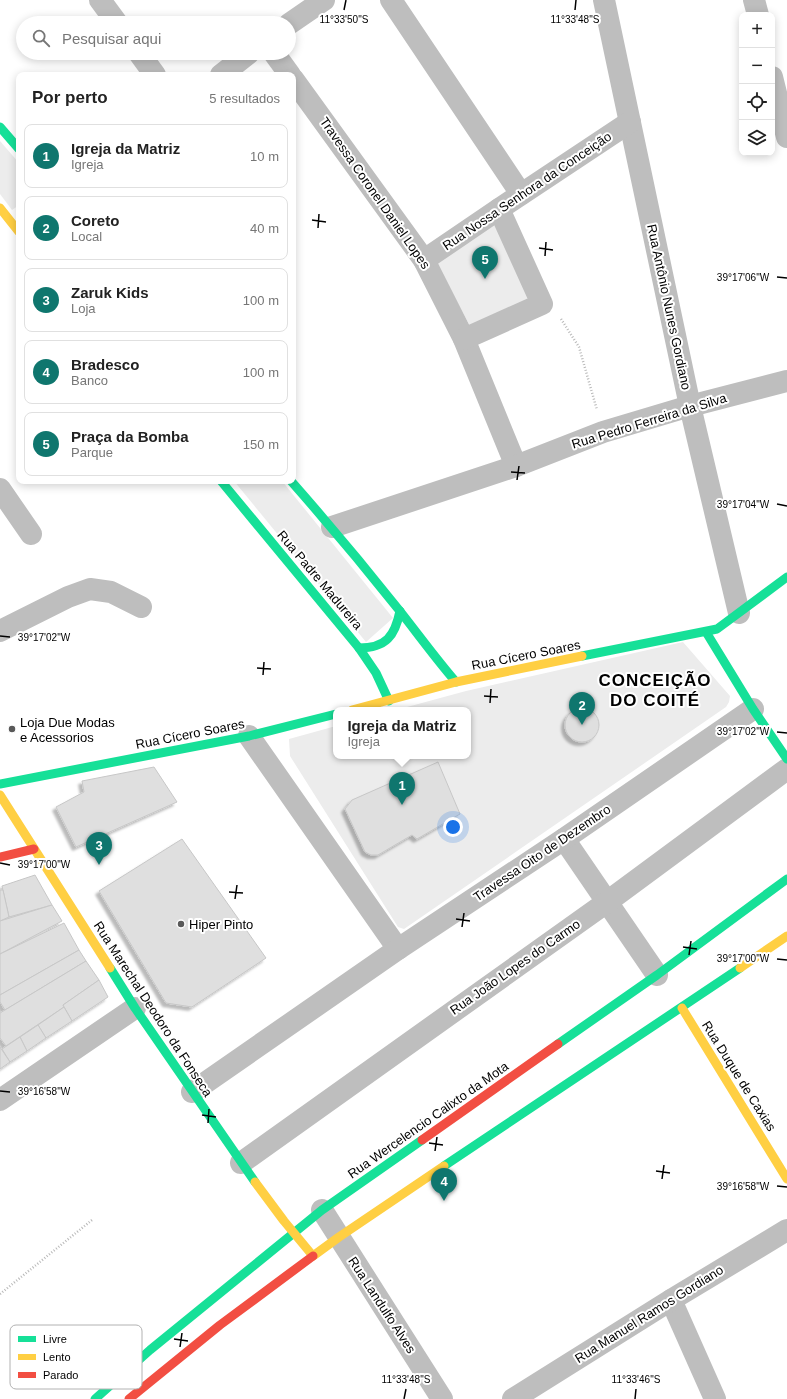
<!DOCTYPE html>
<html lang="pt">
<meta charset="utf-8">
<style>
body{margin:0;font-family:Helvetica,sans-serif;background:#f2f2f2;color:#222}
.controls{position:absolute;right:12px;top:12px;display:grid;overflow:hidden;border-radius:8px;box-shadow:0 2px 10px #0003}
.controls button{width:36px;height:36px;display:grid;place-items:center;padding:0;border:0;border-bottom:1px solid #e0e0e0;background:#fff;color:#222;font:20px sans-serif}
.you{position:absolute;left:453px;top:827px;width:14px;height:14px;margin:-10px;border:3px solid #fff;border-radius:50%;background:#1a73e8;box-shadow:0 0 0 6px #1a73e833}
.badge{display:grid;place-items:center;width:26px;height:26px;border-radius:50%;background:#0f766e;color:#fff;font-size:13px;font-weight:700}
.pin{position:absolute;translate:-50% -33px;filter:drop-shadow(0 1px 2px #0008)}
.pin::after{content:'';position:absolute;top:21px;width:14px;height:12px;background:inherit;clip-path:polygon(0 0,100% 0,50% 100%)}
.popup{position:absolute;left:333px;top:707px;width:138px;height:52px;box-sizing:border-box;display:grid;place-content:center;border-radius:8px;background:#fff;filter:drop-shadow(0 1px 3px #0005);font-size:13px;white-space:nowrap;color:#767676}
.popup b{font-size:15px;color:#222}
.popup::after{content:'';position:absolute;left:50%;top:100%;margin-left:-8px;border:8px solid transparent;border-top-color:#fff}
.list{margin:0;padding:0;list-style:none}
h2{display:flex;justify-content:space-between;align-items:center;height:52px;margin:0;padding:0 16px;font-size:17px}
h2 small{font-size:13px;font-weight:400;color:#767676}
.list li{display:grid;grid-template-columns:26px 1fr auto;gap:12px;align-items:center;box-sizing:border-box;height:64px;margin:0 8px 8px;padding:0 8px;border:1px solid #e0e0e0;border-radius:8px}
.list b{display:block;font-size:15px;white-space:nowrap}
.list p{margin:0;font-size:13px;white-space:nowrap;color:#767676}
.list em{font-size:13px;font-style:normal;color:#767676}
.icon{flex:none;width:22px;height:22px;fill:none;stroke:currentColor;stroke-width:2;stroke-linecap:round;stroke-linejoin:round}
.map{position:relative;flex:none;width:787px;height:1399px;overflow:hidden}
.search{position:absolute;background:#fff;box-shadow:0 2px 10px #0003;left:16px;top:16px;width:280px;height:44px;display:flex;align-items:center;gap:10px;box-sizing:border-box;padding:0 14px;border-radius:22px;color:#767676;font-size:15px}
.panel{position:absolute;background:#fff;box-shadow:0 2px 10px #0003;left:16px;top:72px;width:280px;height:412px;border-radius:8px}
.map>svg:first-child{display:block}
.green{fill:#ececec}
.building{fill:#dfdfdf;stroke:#c7c7c7;filter:url(#shadow)}
.lines{fill:none;stroke-linecap:round;stroke-linejoin:round}
.path{stroke:#b9b9b9;stroke-width:2.5;stroke-dasharray:1 2;stroke-linecap:butt}
.street{stroke:#bebebe;stroke-width:22}
.fast{stroke:#16e098;stroke-width:9}
.slow{stroke:#ffcf43;stroke-width:9}
.jam{stroke:#f24e42;stroke-width:9}
.ticks{fill:none;stroke:#000;stroke-width:1.5}
.poi-dot{fill:#595959;stroke:#fff;stroke-width:1.5}
.labels{text-anchor:middle;dominant-baseline:central;stroke-width:4;stroke-linejoin:round;paint-order:stroke}
.street-label{font-size:13px;fill:#000;stroke:#fff}
.poi-label{font-size:13px;fill:#000;stroke:#fff;text-anchor:start}
.district-label{font-size:17px;font-weight:bold;letter-spacing:1px;fill:#000;stroke:#fff}
.key{fill:#fff;stroke:#b2b2b2;stroke-width:1}
.key-label{font-size:11px;fill:#000}
.ticks-label{font-size:10px;text-anchor:middle;fill:#000;stroke:#fff;stroke-width:4;stroke-linejoin:round;paint-order:stroke}
</style>
<div class="map">
<svg width="787" height="1399" viewBox="0 0 787 1399">
<defs>
<filter id="shadow"><feDropShadow dx="-3.5" dy="3.5" stdDeviation="1" flood-color="#0004"/></filter>
</defs>
<rect width="100%" height="100%" fill="#fff"/>
<g class="green">
<polygon points="0,141 19,163 19,205 12,210 0,194"/>
<polygon points="496,218 533,297 471,328 435,260"/>
<polygon points="234,481 282,481 393,618 366,642"/>
<polygon points="683,642 730,696 729,702 726,707 404,929 398,927 290,756 289,739 336,726 336,756 468,756 468,710 396,710 466,691"/>
</g>
<g class="building">
<circle cx="582" cy="725" r="17"/>
<polygon points="438,762 460,814 417,839 412,835 378,855 371,855 365,852 345,809 352,800"/>
<polygon points="154,767 177,802 76,847 56,807 84,792 82,781"/>
<polygon points="182,839 266,958 192,1007 166,1003 99,891"/>
<polygon points="35,875 52,905 9,917 2,886"/>
<polygon points="0,890 3,890 9,917 0,921"/>
<polygon points="52,905 62,921 0,954 0,921"/>
<polygon points="64,923 79,950 0,995 0,954"/>
<polygon points="79,950 86,961 5,1010 0,1002 0,995"/>
<polygon points="86,961 99,980 63,1005 64,1007 6,1046 0,1038 0,1013"/>
<polygon points="99,980 108,997 72,1021 63,1005"/>
<polygon points="64,1007 72,1021 46,1038 38,1025"/>
<polygon points="38,1025 46,1038 27,1051 20,1037"/>
<polygon points="20,1037 27,1051 10,1062 2,1049"/>
<polygon points="0,1047 10,1062 0,1069"/>
</g>
<g class="lines">
<g class="path">
<polyline points="561,319 579,347 597,410"/>
<polyline points="0,1294 92,1220"/>
</g>
<g class="street">
<polyline points="100,0 117,23"/>
<polyline points="391,0 521,194"/>
<polyline points="604,0 690,406 739,613"/>
<polyline points="754,0 758,15"/>
<polyline points="289,24 324,0"/>
<polyline points="139,53 155,75"/>
<polyline points="274,53 290,75"/>
<polyline points="221,75 249,53"/>
<polyline points="772,77 787,137"/>
<polyline points="293,79 424,260 464,339 516,466"/>
<polyline points="424,260 499,209 630,122"/>
<polyline points="464,339 542,304 499,209"/>
<polyline points="0,489 31,534"/>
<polyline points="332,527 516,466 603,432 690,406 787,381"/>
<polyline points="0,631 68,597 90,589 111,592 141,607"/>
<polyline points="249,736 398,949"/>
<polyline points="564,839 657,975"/>
<polyline points="192,1092 398,949 564,839 753,709"/>
<polyline points="0,1100 135,1008"/>
<polyline points="241,1163 607,902 787,769"/>
<polyline points="322,1210 442,1399"/>
<polyline points="671,1300 715,1399"/>
<polyline points="513,1399 671,1300 787,1230"/>
</g>
<g class="fast">
<polyline points="0,127 19,149"/>
<polyline points="221,481 359,648 376,673 389,701"/>
<path d="M291 481C328 523 364 566 399 610 418 634 436 659 456 682"/>
<polyline points="706,632 753,709 787,759"/>
<path d="M359 648C386 648 395 636 400 611"/>
<polyline points="582,656 717,629 787,577"/>
<polyline points="0,784 249,736 336,714"/>
<polyline points="110,968 135,1008 255,1182"/>
<polyline points="558,1044 657,975 787,879"/>
<polyline points="444,1166 740,968"/>
<polyline points="95,1399 150,1350 322,1210 422,1140"/>
</g>
<g class="slow">
<polyline points="0,208 19,232"/>
<polyline points="352,710 456,682 582,656"/>
<polyline points="0,795 110,968"/>
<polyline points="740,968 787,936"/>
<polyline points="682,1008 787,1179"/>
<polyline points="255,1182 284,1221 313,1256 339,1237 444,1166"/>
</g>
<g class="jam">
<polyline points="0,857 34,849"/>
<polyline points="422,1140 558,1044"/>
<polyline points="129,1399 220,1325 313,1256"/>
</g>
</g>
<path class="ticks" d="M344 10 346 0M575 10 576 0M312 220 326 222M318 228 319 214M539 248 553 250M545 256 546 242M777 277 787 278M511 472 525 473M517 480 519 466M777 504 787 506M0 636 10 637M257 668 271 669M263 675 264 662M484 696 498 697M490 703 491 689M777 732 787 733M0 863 10 865M229 892 243 893M235 899 237 885M456 919 470 921M462 927 464 913M683 947 697 949M689 955 691 941M777 959 787 960M0 1091 10 1092M202 1115 216 1117M208 1123 209 1109M429 1143 443 1145M435 1151 437 1137M656 1171 670 1173M662 1179 664 1165M777 1186 787 1187M174 1339 188 1341M180 1347 182 1333M404 1399 406 1389M635 1399 636 1389"/>
<g class="poi-dot">
<circle cx="12" cy="729" r="4"/>
<circle cx="181" cy="924" r="4"/>
</g>
<g class="labels">
<g class="street-label">
<text transform="translate(527 191) rotate(-34)">Rua Nossa Senhora da Conceição</text>
<text transform="translate(375 193) rotate(55)">Travessa Coronel Daniel Lopes</text>
<text transform="translate(669 307) rotate(78)">Rua Antônio Nunes Gordiano</text>
<text transform="translate(649 421) rotate(-17)">Rua Pedro Ferreira da Silva</text>
<text transform="translate(320 580) rotate(50)">Rua Padre Madureira</text>
<text transform="translate(526 655) rotate(-11)">Rua Cícero Soares</text>
<text transform="translate(190 734) rotate(-11)">Rua Cícero Soares</text>
<text transform="translate(542 853) rotate(-34)">Travessa Oito de Dezembro</text>
<text transform="translate(515 967) rotate(-35)">Rua João Lopes do Carmo</text>
<text transform="translate(153 1009) rotate(57)">Rua Marechal Deodoro da Fonseca</text>
<text transform="translate(739 1076) rotate(58)">Rua Duque de Caxias</text>
<text transform="translate(428 1120) rotate(-35)">Rua Wercelencio Calixto da Mota</text>
<text transform="translate(382 1305) rotate(57)">Rua Landulfo Alves</text>
<text transform="translate(649 1314) rotate(-32)">Rua Manuel Ramos Gordiano</text>
</g>
<g class="poi-label">
<text x="20" y="722">Loja Due Modas<tspan x="20" dy="15">e Acessorios</tspan></text>
<text x="189" y="924">Hiper Pinto</text>
</g>
<g class="district-label">
<text x="655" y="680">CONCEIÇÃO<tspan x="655" dy="20">DO COITÉ</tspan></text>
</g>
</g>
<rect x="10" y="1325" width="132" height="64" rx="6" class="key"/>
<rect x="18" y="1336" width="18" height="6" fill="#16e098"/>
<rect x="18" y="1354" width="18" height="6" fill="#ffcf43"/>
<rect x="18" y="1372" width="18" height="6" fill="#f24e42"/>
<g class="key-label">
<text x="43" y="1343">Livre</text>
<text x="43" y="1361">Lento</text>
<text x="43" y="1379">Parado</text>
</g>
<g class="ticks-label">
<text x="344" y="23">11°33'50"S</text>
<text x="575" y="23">11°33'48"S</text>
<text x="743" y="281">39°17'06"W</text>
<text x="743" y="508">39°17'04"W</text>
<text x="44" y="641">39°17'02"W</text>
<text x="743" y="735">39°17'02"W</text>
<text x="44" y="868">39°17'00"W</text>
<text x="743" y="962">39°17'00"W</text>
<text x="44" y="1095">39°16'58"W</text>
<text x="743" y="1190">39°16'58"W</text>
<text x="406" y="1383">11°33'48"S</text>
<text x="636" y="1383">11°33'46"S</text>
</g>
</svg>
<div class="controls">
<button>+</button>
<button>−</button>
<button><svg class="icon" aria-label="locate" viewBox="0 0 24 24"><circle cx="12" cy="12" r="6"/><path d="M12 2v4M12 18v4M2 12h4M18 12h4"/></svg></button>
<button><svg class="icon" aria-label="layers" viewBox="0 0 24 24"><path d="M12 4l9 5-9 5-9-5zM3 14l9 5 9-5"/></svg></button>
</div>
<div class="you"></div>
<div class="pin badge" style="left:402px;top:805px">1</div>
<div class="popup"><b>Igreja da Matriz</b>Igreja</div>
<div class="pin badge" style="left:582px;top:725px">2</div>
<div class="pin badge" style="left:99px;top:865px">3</div>
<div class="pin badge" style="left:444px;top:1201px">4</div>
<div class="pin badge" style="left:485px;top:279px">5</div>
<div class="search"><svg class="icon" aria-label="search" viewBox="0 0 24 24"><circle cx="10" cy="10" r="6"/><path d="M15 15l6 6"/></svg>Pesquisar aqui</div>
<section class="panel">
<h2>Por perto<small>5 resultados</small></h2>
<ul class="list">
<li><span class="badge">1</span><div><b>Igreja da Matriz</b><p>Igreja</p></div><em>10 m</em></li>
<li><span class="badge">2</span><div><b>Coreto</b><p>Local</p></div><em>40 m</em></li>
<li><span class="badge">3</span><div><b>Zaruk Kids</b><p>Loja</p></div><em>100 m</em></li>
<li><span class="badge">4</span><div><b>Bradesco</b><p>Banco</p></div><em>100 m</em></li>
<li><span class="badge">5</span><div><b>Praça da Bomba</b><p>Parque</p></div><em>150 m</em></li>
</ul>
</section>
</div>
